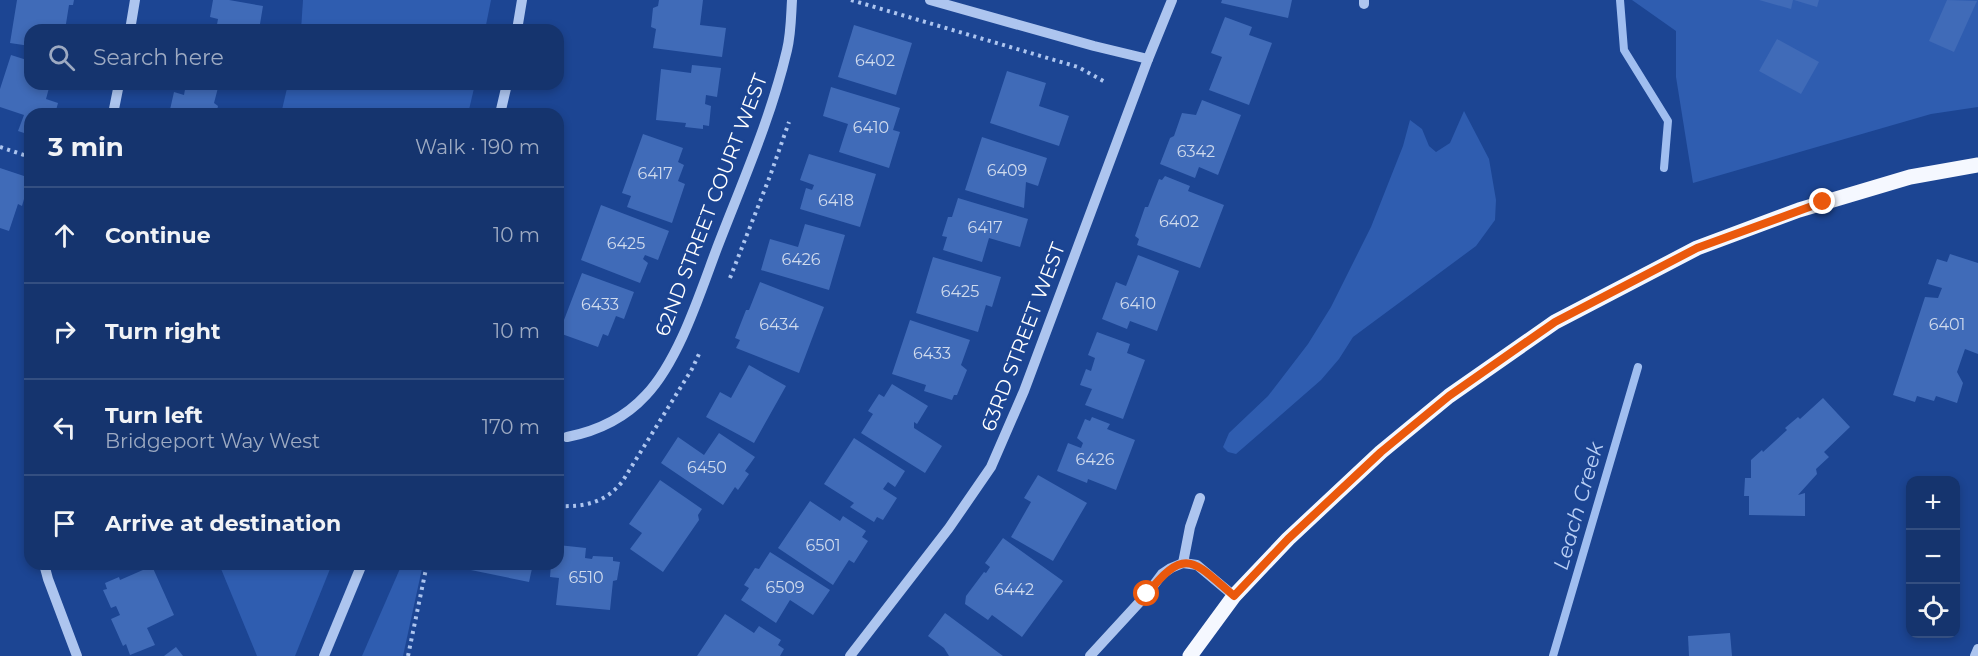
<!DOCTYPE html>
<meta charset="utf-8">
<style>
body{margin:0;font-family:Montserrat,sans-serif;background:#1e3c73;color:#f1f3f6}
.controls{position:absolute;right:18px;bottom:18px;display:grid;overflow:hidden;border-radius:12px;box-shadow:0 3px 9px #0003}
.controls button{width:54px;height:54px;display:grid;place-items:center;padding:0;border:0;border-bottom:2px solid #344f81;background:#15346e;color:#f1f3f6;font:30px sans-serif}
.stop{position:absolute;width:18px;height:18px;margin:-14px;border:4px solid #ea580c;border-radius:50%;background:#fff}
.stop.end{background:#ea580c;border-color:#fff;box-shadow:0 2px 6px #0008}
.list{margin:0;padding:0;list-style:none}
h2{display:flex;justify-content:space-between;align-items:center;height:78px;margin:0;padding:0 24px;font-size:26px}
h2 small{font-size:20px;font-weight:400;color:#9daac2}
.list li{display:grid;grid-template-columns:39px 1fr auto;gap:18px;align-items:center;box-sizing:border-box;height:96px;padding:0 24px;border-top:2px solid #344f81}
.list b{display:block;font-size:22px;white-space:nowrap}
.list p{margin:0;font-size:20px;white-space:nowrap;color:#9daac2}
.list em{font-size:20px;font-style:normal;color:#9daac2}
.icon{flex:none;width:33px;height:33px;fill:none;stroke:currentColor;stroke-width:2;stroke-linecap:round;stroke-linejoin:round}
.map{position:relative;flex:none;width:1978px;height:656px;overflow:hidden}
.search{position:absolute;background:#15346e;box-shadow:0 3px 9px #0003;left:24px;top:24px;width:540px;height:66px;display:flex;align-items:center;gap:15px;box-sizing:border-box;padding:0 21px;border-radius:18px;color:#9daac2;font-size:22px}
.panel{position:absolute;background:#15346e;box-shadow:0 3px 9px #0003;left:24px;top:108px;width:540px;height:462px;border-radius:18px}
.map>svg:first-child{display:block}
.green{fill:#2f5db0}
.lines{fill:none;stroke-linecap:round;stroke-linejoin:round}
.stream{stroke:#a0bef0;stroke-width:8}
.building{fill:#406bb8}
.path{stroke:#adc5ef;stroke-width:4;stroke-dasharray:3 4.5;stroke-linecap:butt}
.minor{stroke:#adc5ef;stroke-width:10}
.major{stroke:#f5f8ff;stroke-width:15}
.route{stroke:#ea580c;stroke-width:8}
.labels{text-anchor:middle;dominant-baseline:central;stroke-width:5;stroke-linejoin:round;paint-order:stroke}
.number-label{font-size:16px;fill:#cfdaed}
.street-label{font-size:20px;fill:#fff;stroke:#1c4593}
.water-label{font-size:21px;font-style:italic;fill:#b9cff5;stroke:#1c4593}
</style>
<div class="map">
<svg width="1978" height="656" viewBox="0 0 1978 656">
<rect width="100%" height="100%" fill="#1c4593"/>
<g class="green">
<polygon points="303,0 491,0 485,30 301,30"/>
<polygon points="1632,0 1978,0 1978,107 1931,114 1693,183 1676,77 1676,31"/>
<polygon points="288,84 475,84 468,114 281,114"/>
<polygon points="1464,111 1489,159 1496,200 1495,220 1476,246 1353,337 1339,359 1321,380 1236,454 1228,452 1223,447 1229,433 1268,396 1308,344 1331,307 1371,227 1403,146 1410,120 1422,129 1429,146 1436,152 1450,143"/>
<polygon points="219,564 332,564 295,656 257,656"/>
<polygon points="402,564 423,564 403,656 362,656"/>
</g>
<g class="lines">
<g class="stream">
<polyline points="1620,0 1624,50 1668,121 1664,168"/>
<polyline points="1553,656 1638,367"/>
</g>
</g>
<g class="building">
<polygon points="17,0 74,0 73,5 69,5 65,30 30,30 30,46 10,43"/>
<polygon points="213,0 229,0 263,6 259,30 216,30 218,19 210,17"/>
<polygon points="659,0 703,0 700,25 726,28 722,57 653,48 656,29 651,27 653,8 658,6"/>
<polygon points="1222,0 1292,0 1288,18 1221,3"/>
<polygon points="1759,0 1793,0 1791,9"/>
<polygon points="1794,0 1819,0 1817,7"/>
<polygon points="1947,0 1977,1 1954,52 1929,41"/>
<polygon points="1225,17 1252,27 1249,35 1272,43 1249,105 1209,90 1222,57 1211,53"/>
<polygon points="183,24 210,29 210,30 182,30"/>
<polygon points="854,25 912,43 896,95 838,77"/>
<polygon points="1777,39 1819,62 1801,94 1759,71"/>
<polygon points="11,55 30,61 30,84 59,84 57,90 49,88 46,99 58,103 55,114 30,114 30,135 18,131 24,115 0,107 0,89"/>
<polygon points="692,65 721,68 717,97 706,95 705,104 711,106 709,126 703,125 703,129 685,127 686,123 656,120 661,69 691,73"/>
<polygon points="1007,71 1046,83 1039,106 1069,116 1059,146 990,123"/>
<polygon points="186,84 219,84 214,103 218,106 216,114 169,114 174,92 184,95"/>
<polygon points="831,87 900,108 893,130 900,132 889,168 839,152 848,124 823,116"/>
<polygon points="1202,100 1241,115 1218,175 1199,167 1195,178 1160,164 1170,138 1174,136 1182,113 1196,115"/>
<polygon points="643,134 683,148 678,162 684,165 678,181 685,184 672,223 627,207 631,196 622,193"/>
<polygon points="982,137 1047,158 1038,186 1026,182 1024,208 965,190"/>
<polygon points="809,154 876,174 860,227 800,209 806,188 812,190 814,185 800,180"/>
<polygon points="0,168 30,178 22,206 18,204 9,231 0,228"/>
<polygon points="1165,176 1190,186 1188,191 1224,205 1200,268 1137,245 1139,239 1135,236 1145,207 1148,207 1159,179 1162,180"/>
<polygon points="958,198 1028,219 1020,247 989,238 982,262 943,250 947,237 942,236 948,217 952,217"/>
<polygon points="601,205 669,231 658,260 645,255 643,259 648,263 640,283 581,260"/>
<polygon points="805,224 845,235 829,290 761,270 770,239 798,247"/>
<polygon points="1950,254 1978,263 1978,354 1965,349 1957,372 1963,383 1957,403 1936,396 1934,401 1917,396 1915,402 1893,395 1925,297 1938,298 1942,288 1928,284 1937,259 1947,262"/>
<polygon points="1138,255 1179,271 1157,331 1130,321 1127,329 1102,319 1116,282 1126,286"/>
<polygon points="933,257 1001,277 992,307 986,305 978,332 916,313"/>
<polygon points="582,273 634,292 624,319 616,316 608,336 603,334 598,347 559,333"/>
<polygon points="760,282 824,307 799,373 736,348 740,340 735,338 746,310 749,310"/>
<polygon points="910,320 970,340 961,365 967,370 957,395 954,395 952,400 924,391 926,385 892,374"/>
<polygon points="1097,332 1130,344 1127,353 1145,360 1123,419 1085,405 1092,389 1080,385 1086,369 1091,371 1095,358 1088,355"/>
<polygon points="749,365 786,386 754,443 706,417 720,392 731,398"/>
<polygon points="892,384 928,406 917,424 914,422 914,428 942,446 925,473 861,433 873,414 868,411 879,394 884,397"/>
<polygon points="1823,398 1850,427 1824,452 1829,457 1816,469 1817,474 1798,495 1805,493 1805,516 1749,515 1749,496 1744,496 1745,478 1751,478 1751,460 1762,450 1763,452 1787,430 1785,428 1798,417 1800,419"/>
<polygon points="1092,417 1110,424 1107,429 1135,440 1116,490 1088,479 1087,483 1057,471 1068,443 1081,448 1083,443 1077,438 1085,419 1090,421"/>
<polygon points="719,433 755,457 745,471 749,474 738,490 735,487 723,505 661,463 678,437 704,455"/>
<polygon points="854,438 905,471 895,487 888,482 883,489 897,498 883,520 877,517 874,522 850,507 854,503 824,484"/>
<polygon points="1038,475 1087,503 1053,561 1011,537 1031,502 1024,498"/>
<polygon points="660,480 702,509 698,515 699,520 663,572 630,549 642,533 629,524"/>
<polygon points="810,501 840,521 843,516 866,531 862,537 868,541 854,563 849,560 833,585 778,548"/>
<polygon points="1003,538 1063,581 1022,637 992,615 988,620 965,604 966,596 984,572 986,573 990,567 985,563"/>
<polygon points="558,545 586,548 585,558 592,559 593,556 613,557 613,561 620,562 617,580 613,581 610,610 556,605 559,578 550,577 551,564 558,564"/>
<polygon points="770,552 830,590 813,615 790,600 776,623 741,600 749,588 744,585 755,568 759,569"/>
<polygon points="467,564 533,564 529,582 466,569"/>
<polygon points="152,566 174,615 147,628 155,645 130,655 126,644 123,646 111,619 120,615 116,606 111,608 103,590 107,589 105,583 119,577 120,580"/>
<polygon points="945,613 1003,656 949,656 944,648 928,636"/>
<polygon points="725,614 754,633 759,626 781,640 778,645 784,649 780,656 697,656"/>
<polygon points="1730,633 1732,656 1689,656 1688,636"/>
<polygon points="176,647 183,656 164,656"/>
</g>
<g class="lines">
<g class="path">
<polyline points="851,0 1078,67 1107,83"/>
<polyline points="0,147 30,157"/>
<polyline points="730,278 770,176 789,122"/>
<path d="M558 506C584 507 605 503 622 482L692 369 699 354"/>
<polyline points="408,656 427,564"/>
</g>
<g class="minor">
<polyline points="930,0 1094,46 1148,59"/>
<polyline points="1364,4 1364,0"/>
<polyline points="130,30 135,0"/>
<polyline points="517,30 522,0"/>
<polyline points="113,114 119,84"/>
<polyline points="500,114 507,84"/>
<path d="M567 437C598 431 624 419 646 395 679 360 700 293 717 248 742 183 771 118 787 50 791 34 791 16 792 0"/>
<polyline points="1183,563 1190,527 1200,498"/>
<polyline points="44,564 48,579 77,656"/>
<polyline points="324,656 362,564"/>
<polyline points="850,656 949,528 991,467 1024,391 1148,59 1172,0"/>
<polyline points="1090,656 1147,594 1162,574 1171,568 1183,563 1197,565 1234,596"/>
<polyline points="1975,656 1978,649"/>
</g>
<polyline class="major" points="1190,656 1234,596 1288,539 1381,452 1449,396 1555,322 1697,248 1799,210 1910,177 1978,165"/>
</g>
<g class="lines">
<path class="route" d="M1147 594C1186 545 1193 561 1234 596L1288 539 1381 452 1449 396 1555 322 1697 248 1823 202"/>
</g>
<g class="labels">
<g class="number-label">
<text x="875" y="60">6402</text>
<text x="871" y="127">6410</text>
<text x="1196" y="151">6342</text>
<text x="1007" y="170">6409</text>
<text x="655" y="173">6417</text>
<text x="836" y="200">6418</text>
<text x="1179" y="221">6402</text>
<text x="985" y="227">6417</text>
<text x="626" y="243">6425</text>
<text x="801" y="259">6426</text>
<text x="960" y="291">6425</text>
<text x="1138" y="303">6410</text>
<text x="600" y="304">6433</text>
<text x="779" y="324">6434</text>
<text x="1947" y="324">6401</text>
<text x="932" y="353">6433</text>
<text x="1095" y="459">6426</text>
<text x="707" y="467">6450</text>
<text x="823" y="545">6501</text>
<text x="586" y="577">6510</text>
<text x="785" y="587">6509</text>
<text x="1014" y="589">6442</text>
</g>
<g class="street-label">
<text transform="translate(711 205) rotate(-69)">62ND STREET COURT WEST</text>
<text transform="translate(1023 337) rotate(-69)">63RD STREET WEST</text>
</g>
<g class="water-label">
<text transform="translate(1578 506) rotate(-74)">Leach Creek</text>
</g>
</g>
</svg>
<div class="controls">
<button>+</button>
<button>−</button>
<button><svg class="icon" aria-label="locate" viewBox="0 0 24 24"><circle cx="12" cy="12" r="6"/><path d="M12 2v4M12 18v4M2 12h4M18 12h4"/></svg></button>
</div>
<div class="stop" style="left:1147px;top:594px"></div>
<div class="stop end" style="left:1823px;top:202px"></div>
<div class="search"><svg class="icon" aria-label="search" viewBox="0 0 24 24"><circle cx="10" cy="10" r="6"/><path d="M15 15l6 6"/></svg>Search here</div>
<section class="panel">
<h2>3 min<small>Walk · 190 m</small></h2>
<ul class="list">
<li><svg class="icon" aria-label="ahead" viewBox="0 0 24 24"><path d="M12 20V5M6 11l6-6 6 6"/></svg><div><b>Continue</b></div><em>10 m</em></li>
<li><svg class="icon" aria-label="right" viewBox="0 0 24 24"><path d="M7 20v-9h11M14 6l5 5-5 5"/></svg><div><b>Turn right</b></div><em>10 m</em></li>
<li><svg class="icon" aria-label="left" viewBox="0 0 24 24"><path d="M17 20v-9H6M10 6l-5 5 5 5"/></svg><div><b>Turn left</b><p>Bridgeport Way West</p></div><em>170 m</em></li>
<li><svg class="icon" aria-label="arrive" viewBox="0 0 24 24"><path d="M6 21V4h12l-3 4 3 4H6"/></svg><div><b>Arrive at destination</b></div></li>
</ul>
</section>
</div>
